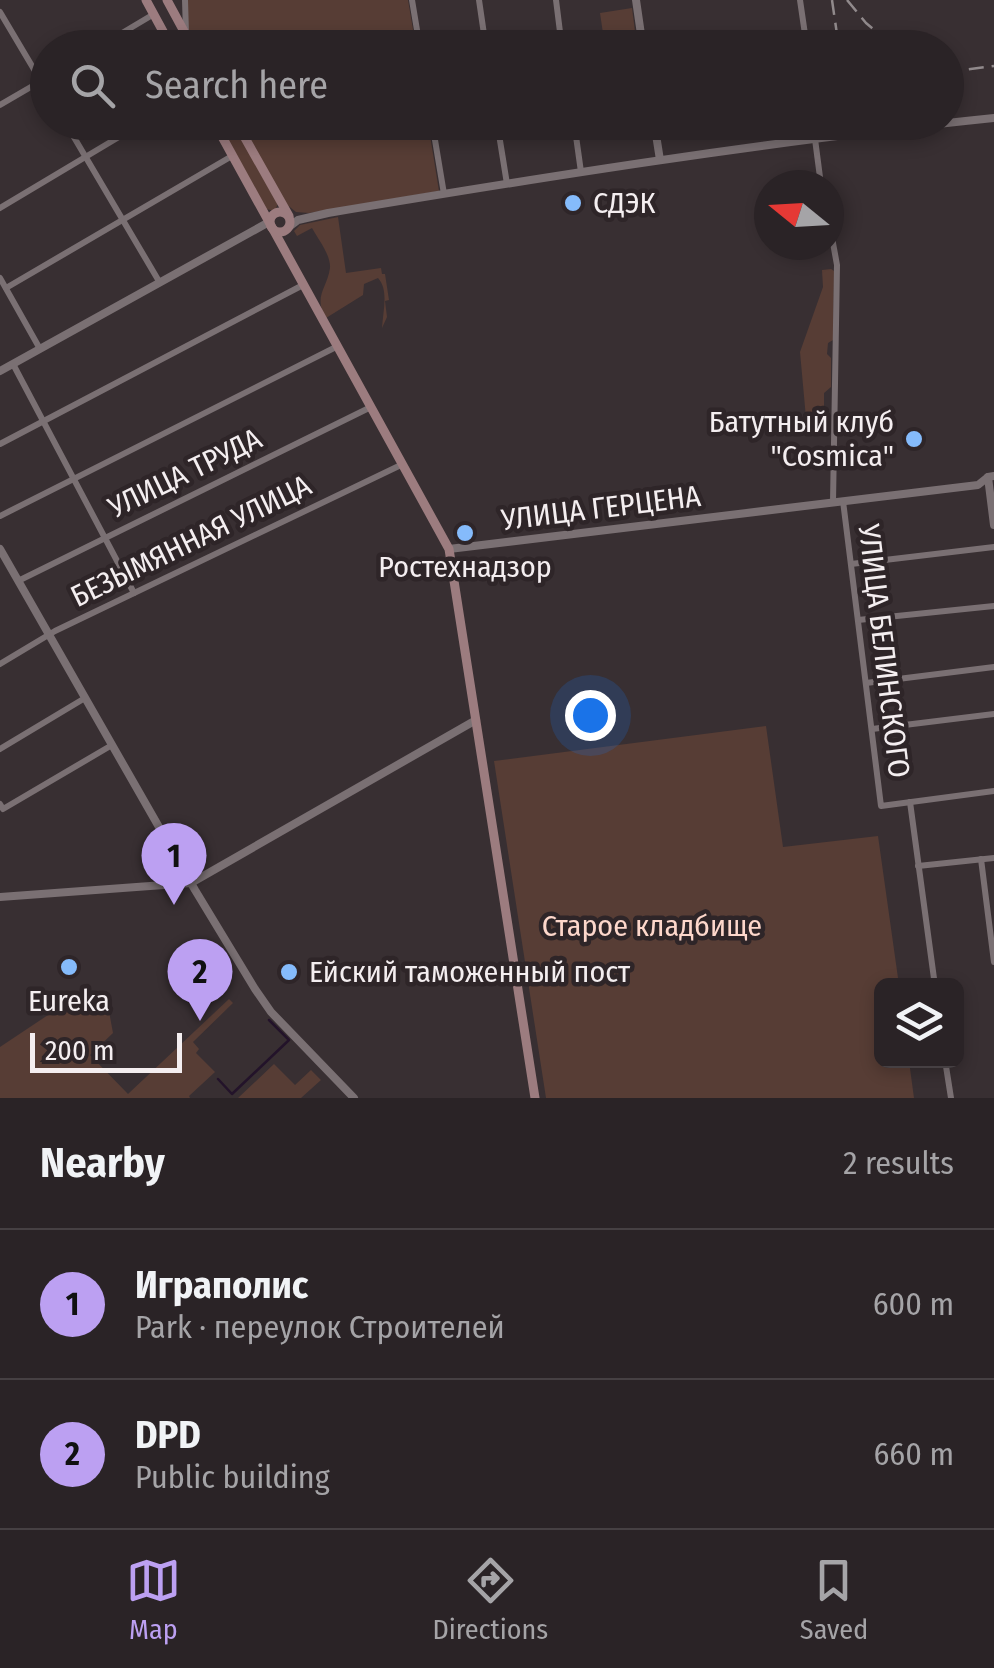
<!DOCTYPE html>
<meta charset="utf-8">
<style>
body{margin:0;font-family:"Fira Sans Condensed",sans-serif;background:#322b2e;color:#f1f3f6}
.controls{position:absolute;right:30px;bottom:30px;display:grid;overflow:hidden;border-radius:15px;box-shadow:0 5px 15px #0003}
.controls button{width:90px;height:90px;display:grid;place-items:center;padding:0;border:0;border-bottom:2px solid #464043;background:#2a2326;color:#f1f3f6;font:50px sans-serif}
.compass{position:absolute;left:754px;top:170px;width:90px;height:90px;border-radius:50%;background:#2a2326;box-shadow:0 5px 15px #0003;rotate:288deg}
.scale{position:absolute;left:30px;bottom:25px;width:152px;box-sizing:border-box;padding-left:10px;border:5px solid #f4eef0;border-top:0;font-size:28px;line-height:35px;white-space:nowrap;color:#f4eef0;-webkit-text-stroke:8px #2e2528;paint-order:stroke}
.you{position:absolute;left:590px;top:715px;width:35px;height:35px;margin:-25px;border:8px solid #fff;border-radius:50%;background:#1a73e8;box-shadow:0 0 0 15px #1a73e833}
.badge{display:grid;place-items:center;width:65px;height:65px;border-radius:50%;background:#bca0f2;color:#111;font-size:32px;font-weight:700}
.pin{position:absolute;translate:-50% -82px;filter:drop-shadow(0 2px 5px #0008)}
.pin::after{content:'';position:absolute;top:52px;width:35px;height:30px;background:inherit;clip-path:polygon(0 0,100% 0,50% 100%)}
.list{margin:0;padding:0;list-style:none}
h2{display:flex;justify-content:space-between;align-items:center;height:130px;margin:0;padding:0 40px;font-size:42px}
h2 small{font-size:32px;font-weight:400;color:#a5a4a7}
.list li{display:grid;grid-template-columns:65px 1fr auto;gap:30px;align-items:center;box-sizing:border-box;height:150px;padding:0 40px;border-top:2px solid #464043}
.list b{display:block;font-size:38px;white-space:nowrap}
.list p{margin:0;font-size:32px;white-space:nowrap;color:#a5a4a7}
.list em{font-size:32px;font-style:normal;color:#a5a4a7}
.icon{flex:none;width:55px;height:55px;fill:none;stroke:currentColor;stroke-width:2;stroke-linecap:round;stroke-linejoin:round}
.map{position:relative;flex:none;width:994px;height:1098px;overflow:hidden}
.search{position:absolute;background:#2a2326;box-shadow:0 5px 15px #0003;left:30px;right:30px;top:30px;height:110px;display:flex;align-items:center;gap:25px;box-sizing:border-box;padding:0 35px;border-radius:55px;color:#a5a4a7;font-size:38px}
.sheet{height:430px;background:#2a2326}
nav{display:flex;justify-content:space-around;align-items:center;box-sizing:border-box;height:140px;border-top:2px solid #464043;background:#2a2326;font-size:28px;color:#a5a4a7}
nav a{display:grid;justify-items:center;gap:5px}
nav .on{color:#bca0f2}
.map>svg:first-child{display:block}
.green{fill:#573d35}
.lines{fill:none;stroke-linecap:round;stroke-linejoin:round}
.stream{stroke:#23132a;stroke-width:2.5}
.minor{stroke:#7a7073;stroke-width:6}
.tertiary{stroke:#7a7073;stroke-width:8}
.secondary{stroke:#9c7c7f;stroke-width:9}
.rail{stroke:#918a8c;stroke-width:2.5;stroke-dasharray:15 8;stroke-linecap:butt}
.poi-dot{fill:#85bbfb;stroke:#2e2528;stroke-width:4}
.labels{text-anchor:middle;dominant-baseline:central;stroke-width:9;stroke-linejoin:round;paint-order:stroke}
.poi-label{font-size:30px;fill:#f4eef0;stroke:#2e2528;text-anchor:start}
.street-label{font-size:30px;fill:#f4eef0;stroke:#2e2528}
.park-label{font-size:30px;fill:#fdd7cb;stroke:#2e2528}
</style>
<div class="map">
<svg width="994" height="1098" viewBox="0 0 994 1098">
<rect width="100%" height="100%" fill="#382f32"/>
<g class="green">
<polygon points="188,0 408,0 416,47 198,47 188,28"/>
<polygon points="632,8 637,47 605,47 600,13"/>
<polygon points="218,123 232,123 278,203 275,211 266,209"/>
<polygon points="239,123 428,123 439,191 309,213 296,212 285,203"/>
<path d="M338 217 346 273 381 268 382 274H385L389 300 385 301 387 317 382 328C383 311 389 290 378 278L364 284 363 295 326 318C313 296 327 289 330 268 331 255 318 239 312 228L297 236 294 231 300 225Z"/>
<polygon points="831,269 834,271 833,340 828,343 827,354 831,358 831,387 824,393 824,416 806,418 800,352 823,287 822,270"/>
<polygon points="766,726 783,847 878,836 899,985 882,986 882,1060 909,1061 914,1098 546,1098 494,761"/>
<polygon points="78,995 82,1010 108,1006 113,1033 90,1055 128,1094 229,999 233,1003 193,1042 199,1049 196,1053 215,1072 189,1096 190,1098 0,1098 0,1047"/>
<polygon points="274,1064 295,1085 311,1070 321,1080 301,1098 238,1098"/>
</g>
<g class="lines">
<polyline class="stream" points="218,1079 232,1094 289,1040 269,1020"/>
<g class="minor">
<polyline points="185,0 186,33"/>
<polyline points="412,0 420,48"/>
<polyline points="479,0 486,48"/>
<polyline points="556,0 562,48"/>
<polyline points="800,0 807,48"/>
<polyline points="0,12 48,93"/>
<polyline points="97,48 154,14"/>
<polyline points="0,105 48,77"/>
<polyline points="65,122 160,283"/>
<polyline points="432,122 444,194"/>
<polyline points="497,122 507,184"/>
<polyline points="574,122 581,172"/>
<polyline points="818,122 819,138"/>
<polyline points="815,139 821,185"/>
<polyline points="0,208 144,122"/>
<polyline points="829,221 837,265 833,502"/>
<polyline points="0,278 40,349"/>
<polyline points="6,288 232,156"/>
<polyline points="13,364 134,593"/>
<polyline points="0,444 303,285"/>
<polyline points="843,501 881,806 994,791"/>
<polyline points="0,516 338,346"/>
<polyline points="851,564 994,547"/>
<polyline points="18,581 371,407"/>
<polyline points="858,620 994,606"/>
<polyline points="0,664 55,631 403,464"/>
<polyline points="866,683 994,667"/>
<polyline points="872,729 994,714"/>
<polyline points="0,749 85,698"/>
<polyline points="910,802 935,986"/>
<polyline points="0,804 3,809 112,745"/>
<polyline points="981,859 994,962"/>
<polyline points="918,866 994,858"/>
<polyline points="945,1060 951,1098"/>
</g>
<g class="tertiary">
<polyline points="636,0 643,48"/>
<polyline points="654,122 660,160"/>
<path d="M290 226 298 220 328 213C549 176 771 141 994 118"/>
<polyline points="0,371 269,222"/>
<polyline points="988,477 994,525"/>
<polyline points="0,549 195,890 255,989 271,1012 354,1098"/>
<polyline points="449,549 978,485 988,477 994,476"/>
<polyline points="0,897 191,883 476,720"/>
</g>
<g class="secondary">
<polyline points="146,0 172,48"/>
<polyline points="167,0 193,48"/>
<polyline points="214,122 449,549 535,1098"/>
<polyline points="236,122 289,216"/>
<circle cx="280" cy="222" r="10"/>
</g>
<g class="rail">
<polyline points="832,0 839,48"/>
<polyline points="847,0 866,23 896,48"/>
<polyline points="946,68 963,70 994,66"/>
</g>
</g>
<g class="poi-dot">
<circle cx="573" cy="203" r="10"/>
<circle cx="914" cy="439" r="10"/>
<circle cx="465" cy="533" r="10"/>
<circle cx="69" cy="967" r="10"/>
<circle cx="289" cy="972" r="10"/>
</g>
<g class="labels">
<g class="poi-label">
<text x="593" y="203">СДЭК</text>
<text x="894" y="422" text-anchor="end">Батутный клуб<tspan x="894" dy="34">"Cosmica"</tspan></text>
<text x="465" y="567" text-anchor="middle">Ростехнадзор</text>
<text x="309" y="972">Ейский таможенный пост</text>
<text x="69" y="1001" text-anchor="middle">Eureka</text>
</g>
<g class="street-label">
<text transform="translate(185 473) rotate(-26)">УЛИЦА ТРУДА</text>
<text transform="translate(601 508) rotate(-7)">УЛИЦА ГЕРЦЕНА</text>
<text transform="translate(191 541) rotate(-26)">БЕЗЫМЯННАЯ УЛИЦА</text>
<text transform="translate(884 651) rotate(83)">УЛИЦА БЕЛИНСКОГО</text>
</g>
<g class="park-label">
<text x="652" y="926">Старое кладбище</text>
</g>
</g>
</svg>
<div class="controls">
<button><svg class="icon" aria-label="layers" viewBox="0 0 24 24"><path d="M12 4l9 5-9 5-9-5zM3 14l9 5 9-5"/></svg></button>
</div>
<svg class="compass" viewBox="-18 -18 36 36"><path d="M0-13l5 13h-10z" fill="#e53935"/><path d="M0 13l5-13h-10z" fill="#a5a4a7"/></svg>
<div class="scale">200 m</div>
<div class="you"></div>
<div class="pin badge" style="left:174px;top:905px">1</div>
<div class="pin badge" style="left:200px;top:1021px">2</div>
<div class="search"><svg class="icon" aria-label="search" viewBox="0 0 24 24"><circle cx="10" cy="10" r="6"/><path d="M15 15l6 6"/></svg>Search here</div>
</div>
<section class="sheet">
<h2>Nearby<small>2 results</small></h2>
<ul class="list">
<li><span class="badge">1</span><div><b>Играполис</b><p>Park · переулок Строителей</p></div><em>600 m</em></li>
<li><span class="badge">2</span><div><b>DPD</b><p>Public building</p></div><em>660 m</em></li>
</ul>
</section>
<nav>
<a class="on"><svg class="icon" aria-label="map" viewBox="0 0 24 24"><path d="M3 6l6-2 6 2 6-2v14l-6 2-6-2-6 2zM9 4v14M15 6v14"/></svg>Map</a>
<a><svg class="icon" aria-label="directions" viewBox="0 0 24 24"><path d="M12 3l9 9-9 9-9-9zM9 14v-3h6M13 9l2 2-2 2"/></svg>Directions</a>
<a><svg class="icon" aria-label="saved" viewBox="0 0 24 24"><path d="M7 4h10v16l-5-4-5 4z"/></svg>Saved</a>
</nav>
